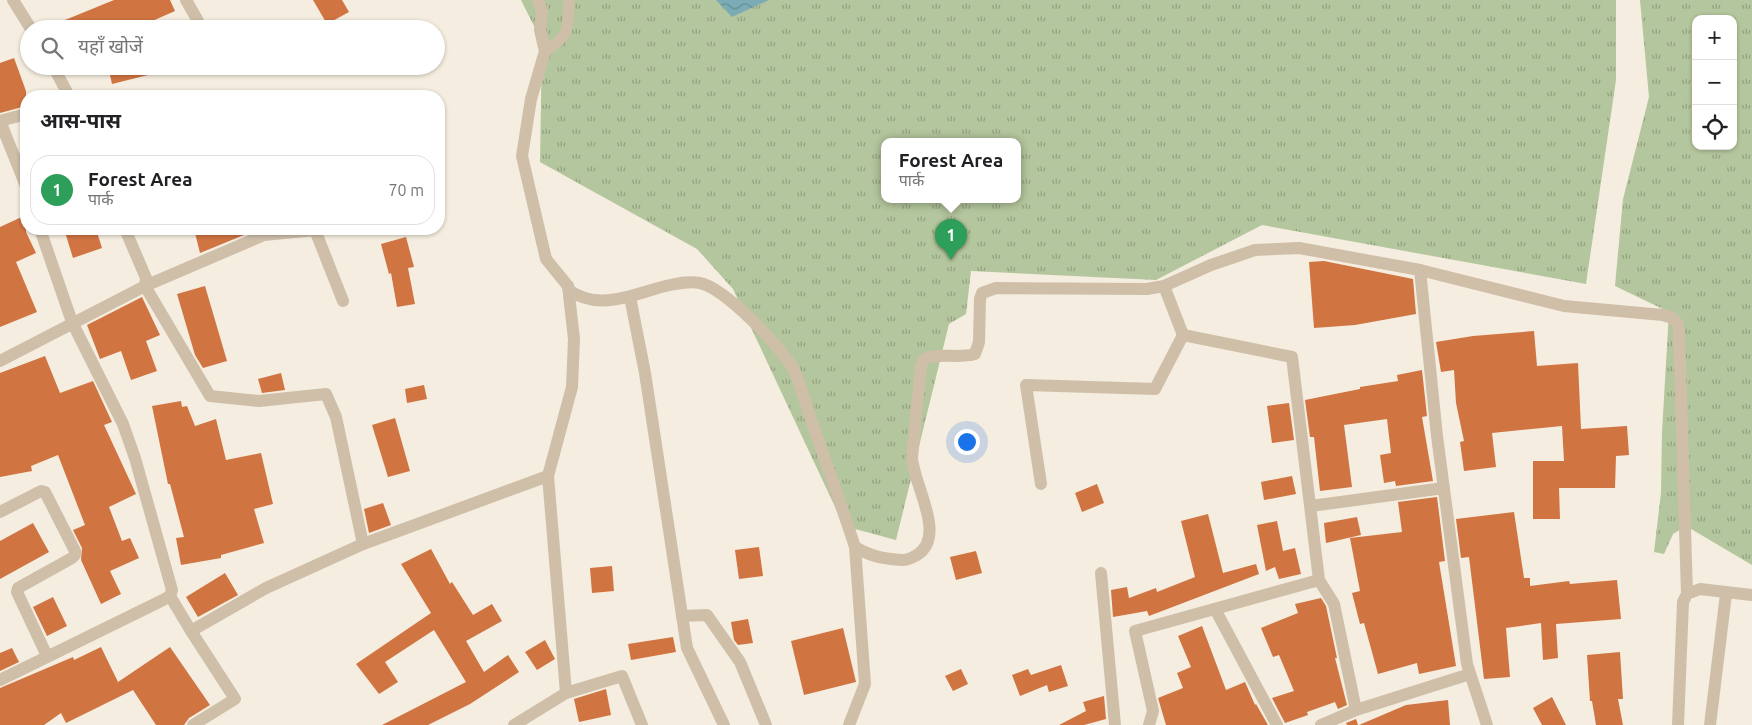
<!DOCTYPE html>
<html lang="hi">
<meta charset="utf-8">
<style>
body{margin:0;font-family:Ubuntu,"Noto Sans Devanagari",sans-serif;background:#f6f6f6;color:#202124}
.controls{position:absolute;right:15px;top:15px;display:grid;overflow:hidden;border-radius:10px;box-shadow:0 1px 4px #0004}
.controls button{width:45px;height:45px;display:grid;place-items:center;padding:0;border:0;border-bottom:1px solid #e0e0e0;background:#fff;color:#202124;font:25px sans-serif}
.you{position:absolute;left:966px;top:441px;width:18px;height:18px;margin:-12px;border:4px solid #fff;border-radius:50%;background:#1a73e8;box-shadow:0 0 0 8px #1a73e833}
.badge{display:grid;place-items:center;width:32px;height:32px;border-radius:50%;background:#1b5561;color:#fff;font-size:16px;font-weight:700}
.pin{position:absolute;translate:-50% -41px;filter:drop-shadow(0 1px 2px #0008)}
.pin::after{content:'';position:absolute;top:26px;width:18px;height:15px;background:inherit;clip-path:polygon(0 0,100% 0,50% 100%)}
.popup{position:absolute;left:881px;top:138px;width:140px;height:65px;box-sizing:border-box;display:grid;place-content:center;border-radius:10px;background:#fff;filter:drop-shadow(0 1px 4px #0005);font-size:16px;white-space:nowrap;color:#757577}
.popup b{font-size:19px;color:#202124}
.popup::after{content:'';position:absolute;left:50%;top:100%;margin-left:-10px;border:10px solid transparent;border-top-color:#fff}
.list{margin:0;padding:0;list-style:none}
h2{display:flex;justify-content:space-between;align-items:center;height:65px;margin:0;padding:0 20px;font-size:21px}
h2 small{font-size:16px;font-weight:400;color:#757577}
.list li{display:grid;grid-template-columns:32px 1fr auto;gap:15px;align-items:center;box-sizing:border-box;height:70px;margin:0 10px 10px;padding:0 10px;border:1px solid #e0e0e0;border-radius:20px}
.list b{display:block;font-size:19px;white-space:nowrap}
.list p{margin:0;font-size:16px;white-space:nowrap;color:#757577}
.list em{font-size:16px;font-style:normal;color:#757577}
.icon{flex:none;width:28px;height:28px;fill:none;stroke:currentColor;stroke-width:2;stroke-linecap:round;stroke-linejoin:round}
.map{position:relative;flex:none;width:1752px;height:725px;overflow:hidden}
.search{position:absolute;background:#fff;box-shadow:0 1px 4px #0004;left:20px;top:20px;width:425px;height:55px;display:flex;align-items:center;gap:12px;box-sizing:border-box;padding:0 18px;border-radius:28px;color:#757577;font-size:19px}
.panel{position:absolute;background:#fff;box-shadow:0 1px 4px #0004;left:20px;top:90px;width:425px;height:145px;border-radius:20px}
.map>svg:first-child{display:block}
.grass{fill:url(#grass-tufts);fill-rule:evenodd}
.water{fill:url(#water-waves)}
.building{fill:#d07442}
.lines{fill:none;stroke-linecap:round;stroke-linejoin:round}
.service{stroke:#cfbfa9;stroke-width:11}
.minor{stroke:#cfbfa9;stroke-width:12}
</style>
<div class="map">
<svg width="1752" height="725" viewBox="0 0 1752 725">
<defs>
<pattern id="grass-tufts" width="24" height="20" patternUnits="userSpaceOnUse" patternTransform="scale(1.25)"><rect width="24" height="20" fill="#b4c69d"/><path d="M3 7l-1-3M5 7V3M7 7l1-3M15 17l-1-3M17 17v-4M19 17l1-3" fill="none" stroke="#94a180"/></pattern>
<pattern id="water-waves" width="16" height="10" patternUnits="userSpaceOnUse" patternTransform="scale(1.25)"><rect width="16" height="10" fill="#7bacb5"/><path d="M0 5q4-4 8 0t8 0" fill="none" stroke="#668d93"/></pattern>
</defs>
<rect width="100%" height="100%" fill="#f5eddf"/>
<g class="grass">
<path d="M521 0H1616V80L1586 284 1262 225 1156 280 971 271 966 314 949 324 896 540 844 526 733 289 697 249 540 162 542 42ZM885 141H1017V199H885Z"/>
<path d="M1640 0H1752V565L1686 526 1673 534 1664 554 1654 552 1661 493 1662 432 1669 312 1615 286 1623 199 1649 97ZM1696 19H1733V146H1696Z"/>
</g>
<polygon class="water" points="716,0 769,0 732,17"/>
<g class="building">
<polygon points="114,0 170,0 175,11 134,29 43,29"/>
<polygon points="313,0 342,0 349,12 327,24"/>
<polygon points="14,58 26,91 26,106 0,113 0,63"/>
<polygon points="108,66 159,66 160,72 112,84"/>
<polygon points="26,215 26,232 36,253 16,262 37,312 0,327 0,227"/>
<polygon points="64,229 96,229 102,248 73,258"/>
<polygon points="194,229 242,229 244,235 200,253"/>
<polygon points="406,237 414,267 408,268 415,304 397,307 391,273 389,274 381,244"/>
<polygon points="1324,261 1413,279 1416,314 1355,325 1314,328 1309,262"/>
<polygon points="205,286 227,361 203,368 195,355 177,294"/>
<polygon points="142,297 160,335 146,341 157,371 131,380 121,351 100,359 87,325"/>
<polygon points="1534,331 1537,366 1578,363 1581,429 1627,426 1629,455 1616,456 1615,488 1559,488 1560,519 1533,519 1533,461 1564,461 1562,426 1492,433 1496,467 1464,471 1460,442 1464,441 1456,403 1454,370 1441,372 1436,342 1473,336"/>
<polygon points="45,356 60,393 93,381 112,422 104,425 136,494 109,507 122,541 130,538 139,558 110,571 121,594 101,604 81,560 82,548 73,530 85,525 58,455 31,466 32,471 0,477 0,373"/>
<polygon points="1422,370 1427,416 1422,417 1433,481 1396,486 1395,481 1384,483 1380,455 1391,453 1387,419 1344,425 1352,487 1320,491 1314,437 1310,437 1305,400 1360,389 1360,387 1398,381 1397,375"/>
<polygon points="281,373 285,390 262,393 258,379"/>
<polygon points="424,385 427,399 407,403 405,389"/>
<polygon points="181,401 182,407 187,406 195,426 216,419 226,460 261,453 273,504 254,509 264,543 221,555 221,558 181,565 176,538 184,537 170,484 168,484 152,406"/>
<polygon points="1289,403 1294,440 1272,443 1267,406"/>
<polygon points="395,418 410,471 388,477 372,425"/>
<polygon points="1292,476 1296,494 1264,500 1261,482"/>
<polygon points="1097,484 1104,503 1082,512 1075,493"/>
<polygon points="1437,497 1445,561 1439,562 1456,666 1419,674 1417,663 1378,674 1364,623 1360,624 1352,593 1360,591 1350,538 1402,532 1398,502"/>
<polygon points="383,503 391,525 369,533 364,509"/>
<polygon points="1514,512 1524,578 1530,578 1530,586 1569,581 1570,584 1617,580 1621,619 1556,624 1558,658 1543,660 1541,623 1506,628 1510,677 1484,679 1469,557 1461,558 1456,519"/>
<polygon points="1208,514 1223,573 1256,564 1259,574 1149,616 1147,611 1113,617 1111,590 1127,587 1129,598 1156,588 1157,592 1195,577 1181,521"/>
<polygon points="1357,517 1361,535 1326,543 1324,523"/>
<polygon points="1277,521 1283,551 1295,548 1301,574 1279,579 1275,567 1266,571 1257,525"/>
<polygon points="33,523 49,552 0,579 0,541"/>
<polygon points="759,547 763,576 739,579 735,550"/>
<polygon points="431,549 450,584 452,582 473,615 492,604 502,621 466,641 484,672 508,655 519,672 470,704 428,725 382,725 466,682 434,630 385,662 398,682 379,694 356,664 431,613 401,564"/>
<polygon points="976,551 982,573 956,580 950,557"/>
<polygon points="612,566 614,591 592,593 590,568"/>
<polygon points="225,573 238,595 198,617 186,597"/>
<polygon points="53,597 67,626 47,636 33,607"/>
<polygon points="1321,598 1326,606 1337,658 1335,658 1347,705 1338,709 1335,702 1307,712 1308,715 1285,723 1272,698 1294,691 1279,655 1273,657 1261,628 1298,613 1295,604"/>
<polygon points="748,619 753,643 738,645 734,640 731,622"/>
<polygon points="1202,626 1226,690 1245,682 1255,705 1256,704 1268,725 1166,725 1158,698 1183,688 1177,673 1191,667 1178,636"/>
<polygon points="843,628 856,682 804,695 791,641"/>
<polygon points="673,637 676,652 631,660 628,644"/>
<polygon points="545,640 555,659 537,670 525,652"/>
<polygon points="101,647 118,682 170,647 210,705 189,718 184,725 156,725 133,690 66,723 61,713 44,725 0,725 0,688 73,657 74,660"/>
<polygon points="12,648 19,662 0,671 0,653"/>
<polygon points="1620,652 1623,699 1618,699 1623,725 1596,725 1592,701 1590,701 1587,655"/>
<polygon points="1061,665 1068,686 1049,692 1047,685 1020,696 1012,675 1028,669 1031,675"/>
<polygon points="961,669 968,684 953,691 945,676"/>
<polygon points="606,689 611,715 579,722 574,699"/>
<polygon points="1104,696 1106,719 1084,725 1059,725 1086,711 1083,702"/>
<polygon points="1552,697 1566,725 1542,725 1533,708"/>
<polygon points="1448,700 1450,725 1359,725 1406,705"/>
<polygon points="1356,719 1358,725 1347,725 1346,723"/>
</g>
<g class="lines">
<path class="service" d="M545 51C570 36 568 28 569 0"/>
<g class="minor">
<polyline points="13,0 31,29"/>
<polyline points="186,0 198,21"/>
<path d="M538 0 542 11 540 30 545 51 531 99 522 156 546 259 568 286 569 290C600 313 637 292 670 285 680 283 690 281 700 283 725 288 782 348 794 370 802 388 807 409 814 428 828 468 842 507 855 547 872 557 884 559 903 560 909 560 912 558 917 555 947 536 914 486 912 458L921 366 924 359C939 352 958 359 975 354L979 342 980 299 982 293 996 288 1147 289 1164 286 1211 265 1255 250 1299 248 1420 270 1564 306 1663 315 1672 318 1678 324 1679 332 1687 594"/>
<polyline points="53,66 69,96"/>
<polyline points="0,121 26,186"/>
<polyline points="0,121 26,114"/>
<polyline points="1420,270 1437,436 1467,664 1487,725"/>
<polyline points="630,297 645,373 687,648 724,725"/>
<polyline points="343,301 315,230 264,235 145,286 210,396 259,401 326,394 336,417 363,544"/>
<polyline points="1183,335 1292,357 1319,580 1334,604 1356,710"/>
<polyline points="0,361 145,286 146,278 125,229"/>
<polyline points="1041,484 1026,385 1155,389 1183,335 1164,286"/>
<polyline points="1311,506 1444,488"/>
<polyline points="0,512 41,491 45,492 75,551 75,555 72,558 18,588 17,592 47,656"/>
<polyline points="1101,573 1115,725"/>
<polyline points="170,596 191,631 266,588 363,544 548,476 572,387 574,339 568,286"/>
<polyline points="1215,609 1277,725"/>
<polyline points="682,616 707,615 740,662 766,725"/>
<polyline points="191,631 235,699 193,725"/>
<polyline points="0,680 163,600 170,596 172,590 135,458 123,424 72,322 40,229"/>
<polyline points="566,693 622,676 642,725"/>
<polyline points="514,725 566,693 548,476"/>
<polyline points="849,725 865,684 855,547"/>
<polyline points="1149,725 1153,711 1135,631 1319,580"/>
<polyline points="1321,725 1356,710 1470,674"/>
<polyline points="1678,725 1683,602 1687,594 1700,589 1752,595"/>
<polyline points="1710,725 1726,594"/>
</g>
</g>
</svg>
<div class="controls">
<button>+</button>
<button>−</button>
<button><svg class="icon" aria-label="locate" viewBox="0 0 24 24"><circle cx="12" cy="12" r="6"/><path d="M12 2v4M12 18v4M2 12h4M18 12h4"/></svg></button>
</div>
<div class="you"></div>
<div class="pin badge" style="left:951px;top:260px;background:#2e9e5b">1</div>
<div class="popup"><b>Forest Area</b>पार्क</div>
<div class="search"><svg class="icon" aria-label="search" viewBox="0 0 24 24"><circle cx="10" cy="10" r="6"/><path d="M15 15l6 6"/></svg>यहाँ खोजें</div>
<section class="panel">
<h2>आस-पास<small></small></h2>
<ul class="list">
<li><span class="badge" style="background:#2e9e5b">1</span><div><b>Forest Area</b><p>पार्क</p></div><em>70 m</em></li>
</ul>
</section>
</div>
